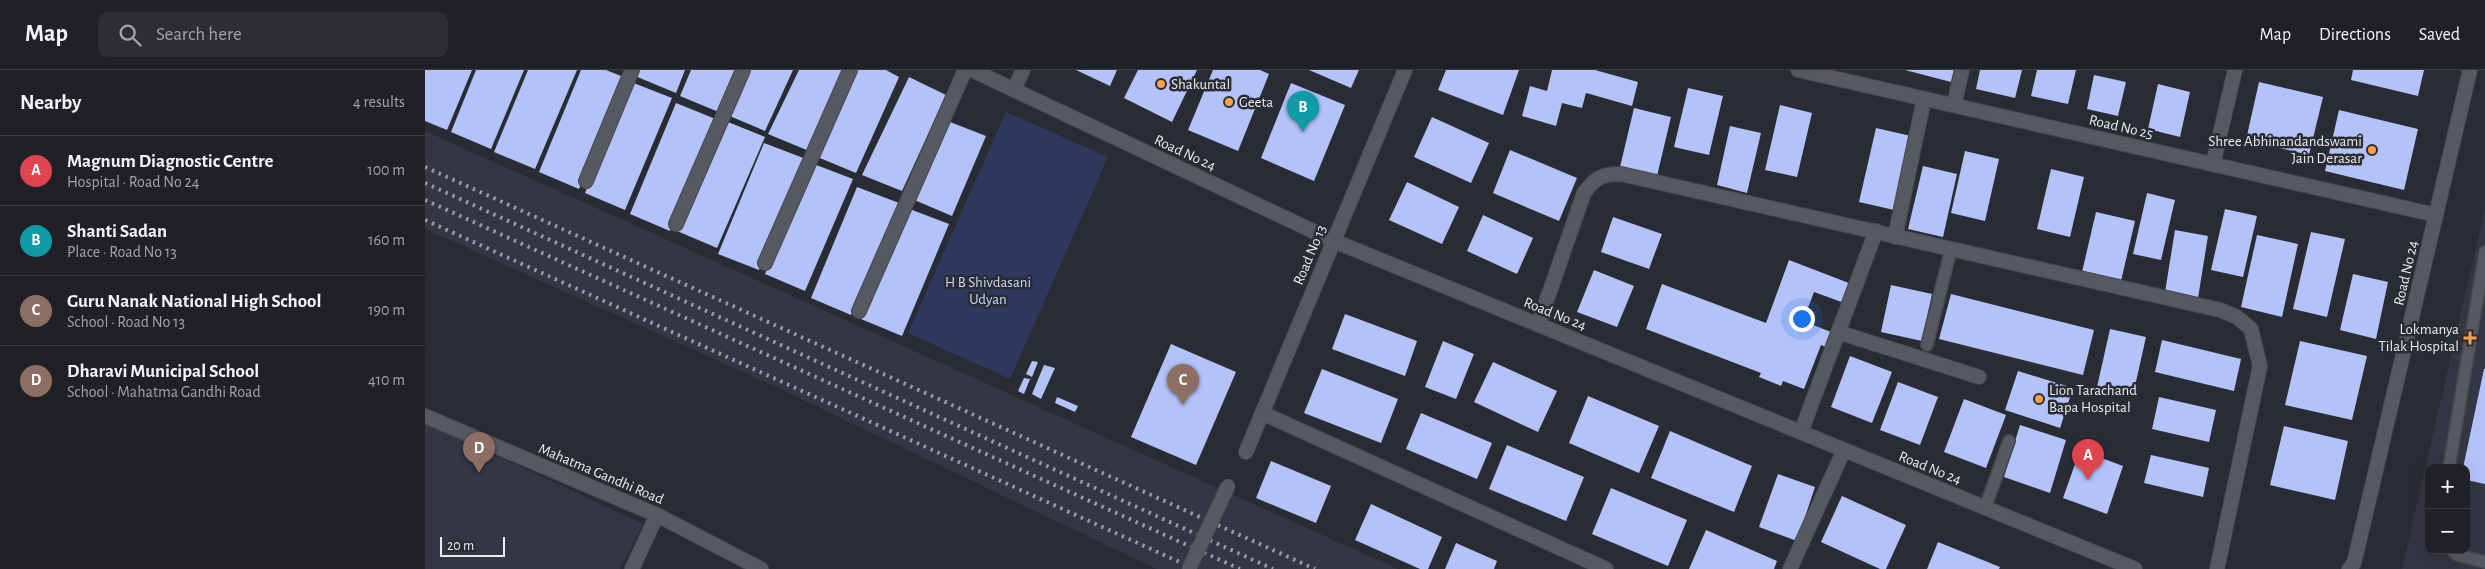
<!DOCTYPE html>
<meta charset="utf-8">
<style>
body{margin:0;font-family:"Alegreya Sans",sans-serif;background:#2d2e32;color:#f1f3f6}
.controls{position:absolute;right:15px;bottom:15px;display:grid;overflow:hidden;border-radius:10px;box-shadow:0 5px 20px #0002}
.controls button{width:45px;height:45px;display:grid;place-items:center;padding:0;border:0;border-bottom:1px solid #3d3e43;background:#202126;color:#f1f3f6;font:25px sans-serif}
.scale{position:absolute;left:15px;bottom:12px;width:65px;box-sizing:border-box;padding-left:5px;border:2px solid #eaebf0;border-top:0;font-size:14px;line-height:18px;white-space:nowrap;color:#eaebf0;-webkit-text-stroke:4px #2a2c33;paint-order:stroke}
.you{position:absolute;left:1376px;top:248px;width:18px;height:18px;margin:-12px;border:4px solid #fff;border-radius:50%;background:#1a73e8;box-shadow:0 0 0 8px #1a73e833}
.badge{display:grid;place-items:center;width:32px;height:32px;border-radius:50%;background:#bca0f2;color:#fff;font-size:16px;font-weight:700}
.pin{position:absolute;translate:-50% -41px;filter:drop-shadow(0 1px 2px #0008)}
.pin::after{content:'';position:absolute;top:26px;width:18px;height:15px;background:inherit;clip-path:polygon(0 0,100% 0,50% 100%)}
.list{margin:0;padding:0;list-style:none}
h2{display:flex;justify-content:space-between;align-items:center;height:65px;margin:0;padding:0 20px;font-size:21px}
h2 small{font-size:16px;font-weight:400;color:#a2a3a7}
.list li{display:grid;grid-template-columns:32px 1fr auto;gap:15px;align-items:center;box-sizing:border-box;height:70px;padding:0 20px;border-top:1px solid #3d3e43}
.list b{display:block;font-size:19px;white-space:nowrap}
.list p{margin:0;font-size:16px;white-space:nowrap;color:#a2a3a7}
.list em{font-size:16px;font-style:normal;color:#a2a3a7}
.icon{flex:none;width:28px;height:28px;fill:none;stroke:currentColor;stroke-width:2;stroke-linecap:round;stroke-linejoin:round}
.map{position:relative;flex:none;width:2060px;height:499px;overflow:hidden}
header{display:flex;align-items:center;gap:30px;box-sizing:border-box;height:70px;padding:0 25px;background:#202126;border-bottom:1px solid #3d3e43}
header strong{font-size:24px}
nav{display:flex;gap:28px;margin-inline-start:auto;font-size:18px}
.search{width:350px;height:45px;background:#2d2e32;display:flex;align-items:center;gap:12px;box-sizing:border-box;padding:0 18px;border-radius:10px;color:#a2a3a7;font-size:19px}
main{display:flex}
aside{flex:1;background:#202126}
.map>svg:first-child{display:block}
.built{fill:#333643;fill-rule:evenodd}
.green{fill:#2f385d}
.building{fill:#b3c2f8}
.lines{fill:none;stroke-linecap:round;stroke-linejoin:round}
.service-casing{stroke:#46484d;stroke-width:14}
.minor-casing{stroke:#46484d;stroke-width:16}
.tertiary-casing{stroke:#46484d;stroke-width:16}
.service{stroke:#575961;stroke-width:11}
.minor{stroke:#575961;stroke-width:14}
.tertiary{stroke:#575961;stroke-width:14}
.rail{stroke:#9a9ba1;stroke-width:4;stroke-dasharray:2.5 5;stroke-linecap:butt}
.pedestrian-bridge-casing{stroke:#46484d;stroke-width:16;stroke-linecap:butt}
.pedestrian-bridge{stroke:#575961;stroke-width:14}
.poi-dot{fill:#f8a14a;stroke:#2a2c33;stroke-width:2}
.labels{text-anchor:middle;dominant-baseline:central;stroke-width:5;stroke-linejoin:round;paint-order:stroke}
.poi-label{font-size:15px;fill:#eaebf0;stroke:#2a2c33;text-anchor:start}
.street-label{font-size:15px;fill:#eaebf0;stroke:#2a2c33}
.park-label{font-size:15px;fill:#cad5f9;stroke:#2a2c33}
</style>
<header>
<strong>Map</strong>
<div class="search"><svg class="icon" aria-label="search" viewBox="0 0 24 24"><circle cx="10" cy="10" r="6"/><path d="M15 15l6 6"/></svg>Search here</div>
<nav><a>Map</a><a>Directions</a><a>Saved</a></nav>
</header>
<main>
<aside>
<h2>Nearby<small>4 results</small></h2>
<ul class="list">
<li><span class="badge" style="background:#e0444e">A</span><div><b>Magnum Diagnostic Centre</b><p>Hospital · Road No 24</p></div><em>100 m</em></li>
<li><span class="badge" style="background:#0f9aa8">B</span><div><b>Shanti Sadan</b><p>Place · Road No 13</p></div><em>160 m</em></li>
<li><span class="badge" style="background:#8d6e63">C</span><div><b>Guru Nanak National High School</b><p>School · Road No 13</p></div><em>190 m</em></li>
<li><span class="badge" style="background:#8d6e63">D</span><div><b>Dharavi Municipal School</b><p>School · Mahatma Gandhi Road</p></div><em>410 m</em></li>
</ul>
</aside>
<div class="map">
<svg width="2060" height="499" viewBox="0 0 2060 499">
<rect width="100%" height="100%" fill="#2a2c33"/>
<g class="built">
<polygon points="0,61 427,253 973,499 731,499 351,317 0,159"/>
<path d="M2060 138V499H1977ZM2004 398H2041V480H2004Z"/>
<polygon points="0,352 218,454 195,499 0,499"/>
</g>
<polygon class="green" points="581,42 683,87 585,309 483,263"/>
<g class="building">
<polygon points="0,0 47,0 22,60 0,51"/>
<polygon points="51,0 99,0 66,79 26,62"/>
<polygon points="103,0 152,0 110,99 69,82"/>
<polygon points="156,0 181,0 201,8 154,119 114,102"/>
<polygon points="212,0 260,0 251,23 210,6"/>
<polygon points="266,0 314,0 296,43 255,26"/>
<polygon points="321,0 368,0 340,61 300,44"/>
<polygon points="374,0 420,0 384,81 343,64"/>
<polygon points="432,0 461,0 474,7 431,103 390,86"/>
<polygon points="651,0 692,0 685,16"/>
<polygon points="713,0 772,0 747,52 699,28"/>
<polygon points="788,0 835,0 844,4 813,81 763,60"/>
<polygon points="884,0 934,0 926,18"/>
<polygon points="1021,0 1094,0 1078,45 1013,20"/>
<polygon points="1127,0 1170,0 1213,12 1207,36 1161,23 1157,38 1137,33 1131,56 1097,46 1105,16 1122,21"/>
<polygon points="1480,0 1529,0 1526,12"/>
<polygon points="1555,0 1597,0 1590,28 1551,19"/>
<polygon points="1612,0 1651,0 1643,34 1606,26"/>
<polygon points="1928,0 1999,0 1993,26 1926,10"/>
<polygon points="1669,5 1701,12 1693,46 1662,39"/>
<polygon points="484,7 521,25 477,121 437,105"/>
<polygon points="206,12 247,28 200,140 160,123"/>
<polygon points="1834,12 1898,27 1884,85 1821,70"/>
<polygon points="866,13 920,35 889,111 836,88"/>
<polygon points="1733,14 1765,22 1755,67 1723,59"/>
<polygon points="1263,18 1298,26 1284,85 1249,77"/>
<polygon points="251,33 293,50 245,161 205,144"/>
<polygon points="1355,35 1387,43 1372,107 1340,100"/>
<polygon points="1209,38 1246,47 1232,106 1195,97"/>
<polygon points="1914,40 1993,59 1979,120 1900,101"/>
<polygon points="1007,47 1064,73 1046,113 989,87"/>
<polygon points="298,50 340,67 292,178 252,161"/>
<polygon points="520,50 561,66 527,146 487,129"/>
<polygon points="1305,56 1336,63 1322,123 1292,115"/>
<polygon points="1451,58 1486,66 1469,140 1434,132"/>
<polygon points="339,73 381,89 334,200 293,184"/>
<polygon points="1085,80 1152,108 1134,151 1068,123"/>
<polygon points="1540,81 1574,89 1560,151 1526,143"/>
<polygon points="386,93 428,109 380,221 340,204"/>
<polygon points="1498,96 1532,104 1518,167 1483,159"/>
<polygon points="1626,99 1659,107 1645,167 1612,159"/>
<polygon points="982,112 1034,137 1017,174 964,150"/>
<polygon points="432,117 474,133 426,245 386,228"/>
<polygon points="1722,123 1750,130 1736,190 1708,184"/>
<polygon points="482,138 524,154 477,266 436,249"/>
<polygon points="1800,139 1832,146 1818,207 1786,200"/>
<polygon points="1671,142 1710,151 1696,211 1657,202"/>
<polygon points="1058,145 1108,168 1092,204 1042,181"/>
<polygon points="1188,147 1237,164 1224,199 1176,182"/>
<polygon points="1750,160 1783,166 1773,228 1740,222"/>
<polygon points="1886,162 1920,169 1902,247 1868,239"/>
<polygon points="1832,165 1873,174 1857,247 1816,237"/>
<polygon points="1364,190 1429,215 1422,234 1389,222 1378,251 1411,264 1405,279 1396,275 1379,319 1358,311 1356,316 1334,307 1336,303 1221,259 1237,214 1341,253"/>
<polygon points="1169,200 1209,216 1192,257 1152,242"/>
<polygon points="1928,204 1963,212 1951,269 1915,260"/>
<polygon points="1466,215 1507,224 1497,271 1456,262"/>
<polygon points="1526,224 1669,260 1658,305 1514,269"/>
<polygon points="920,244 992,271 980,306 907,279"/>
<polygon points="1685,259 1721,267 1708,325 1672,317"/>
<polygon points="1737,270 1816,289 1809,321 1730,302"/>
<polygon points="1018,271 1049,284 1031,329 1000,317"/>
<polygon points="1875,271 1942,286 1927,350 1860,335"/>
<polygon points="746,274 811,302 771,395 706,367"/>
<polygon points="1425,286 1467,302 1447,353 1406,337"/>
<polygon points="607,291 613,292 607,307 601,304"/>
<polygon points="1068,292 1132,321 1113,362 1049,332"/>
<polygon points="619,295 630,298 616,329 607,324"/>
<polygon points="897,299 973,329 956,373 879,343"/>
<polygon points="2059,299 2060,299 2060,414 2041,410 2041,398 2038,398"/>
<polygon points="1593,301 1648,318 1635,358 1580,340"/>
<polygon points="599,308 605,309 599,324 593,321"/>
<polygon points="1473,312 1513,327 1495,375 1455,360"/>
<polygon points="1163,326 1234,356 1214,403 1144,373"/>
<polygon points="632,327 653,336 650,342 630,333"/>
<polygon points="1734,327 1791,340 1784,372 1727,359"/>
<polygon points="1539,329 1581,345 1561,398 1519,382"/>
<polygon points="996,343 1067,373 1052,409 981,379"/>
<polygon points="1595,355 1641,370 1625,423 1579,407"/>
<polygon points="1859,356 1923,371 1910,430 1845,415"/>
<polygon points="1245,361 1327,396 1309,442 1226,408"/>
<polygon points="1082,375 1159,407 1141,451 1064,419"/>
<polygon points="1655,380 1698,396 1682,444 1638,428"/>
<polygon points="1726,385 1784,398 1778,427 1719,413"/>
<polygon points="846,391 906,416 891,453 831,428"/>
<polygon points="1353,404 1390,417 1372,471 1334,457"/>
<polygon points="1186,418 1262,450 1243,496 1167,464"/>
<polygon points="1417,426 1481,455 1461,499 1455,499 1396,472"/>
<polygon points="946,434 1017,467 1003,499 995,499 930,470"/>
<polygon points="1281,460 1352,491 1349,499 1264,499"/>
<polygon points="1513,472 1575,497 1574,499 1502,499"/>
<polygon points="1031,473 1072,491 1069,499 1020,499"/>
</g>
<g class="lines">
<g class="service-casing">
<g id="service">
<polyline points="1502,275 1526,179"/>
<polyline points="2024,398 2060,182"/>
<polyline points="1560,438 1584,371"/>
<polyline points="2027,480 2032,485 2060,492"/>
</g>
</g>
<g class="minor-casing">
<g id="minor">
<polyline points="1373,0 2011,145"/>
<polyline points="589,20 598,0"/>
<polyline points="1529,35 1537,0"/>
<polyline points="1788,94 1810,0"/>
<polyline points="161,111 207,0"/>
<polyline points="251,154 318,0"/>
<polyline points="1470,167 1499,29"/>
<polyline points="340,193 425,0"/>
<polyline points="434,241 540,0"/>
<path d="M1113 255 1159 123C1171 107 1177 104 1196 104L1795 240 1812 247 1826 259 1835 296 1792 499"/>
<polyline points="1413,262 1554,307"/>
<polyline points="837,343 1181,499"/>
<polyline points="0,346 232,445 336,499"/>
<polyline points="1376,362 1451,161"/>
<polyline points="821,382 980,0"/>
<polyline points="207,499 232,445"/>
<polyline points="1365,499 1419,380"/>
</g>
</g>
<g class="tertiary-casing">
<g id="tertiary">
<polyline points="547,0 909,171 1710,499"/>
<polyline points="1924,499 1929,493 2045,0"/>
</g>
</g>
<use href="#service" class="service"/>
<use href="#minor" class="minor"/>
<use href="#tertiary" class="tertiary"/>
<g class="rail">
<polyline points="0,97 890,499"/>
<polyline points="0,113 848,499"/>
<polyline points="0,130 815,499"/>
<polyline points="0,150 770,499"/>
</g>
<g class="pedestrian-bridge-casing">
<polyline id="pedestrian-bridge" points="764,499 803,416"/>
</g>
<use href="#pedestrian-bridge" class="pedestrian-bridge"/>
</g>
<g class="poi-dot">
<circle cx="736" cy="14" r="5"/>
<circle cx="804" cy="32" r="5"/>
<circle cx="1947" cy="80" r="5"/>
<path d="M2042.5 260.5h5v5h5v5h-5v5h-5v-5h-5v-5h5z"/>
<circle cx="1614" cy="329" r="5"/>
</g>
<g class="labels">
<g class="poi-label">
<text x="746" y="14">Shakuntal</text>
<text x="814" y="32">Geeta</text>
<text x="1937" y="71" text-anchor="end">Shree Abhinandandswami<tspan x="1937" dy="17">Jain Derasar</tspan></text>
<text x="2034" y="259" text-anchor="end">Lokmanya<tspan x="2034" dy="17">Tilak Hospital</tspan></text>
<text x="1624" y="320">Lion Tarachand<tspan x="1624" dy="17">Bapa Hospital</tspan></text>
</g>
<g class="street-label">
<text transform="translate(1696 57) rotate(13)">Road No 25</text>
<text transform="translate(760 83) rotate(25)">Road No 24</text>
<text transform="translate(885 185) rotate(-67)">Road No 13</text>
<text transform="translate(1981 203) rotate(-77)">Road No 24</text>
<text transform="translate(1130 244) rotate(22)">Road No 24</text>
<text transform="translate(1505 398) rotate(22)">Road No 24</text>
<text transform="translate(176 404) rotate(23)">Mahatma Gandhi Road</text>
</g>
<g class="park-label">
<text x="563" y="212">H B Shivdasani<tspan x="563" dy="17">Udyan</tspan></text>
</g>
</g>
</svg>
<div class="controls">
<button>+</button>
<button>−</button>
</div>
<div class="scale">20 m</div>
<div class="you"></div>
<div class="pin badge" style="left:1663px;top:410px;background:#e0444e">A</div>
<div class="pin badge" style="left:878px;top:62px;background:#0f9aa8">B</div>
<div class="pin badge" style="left:758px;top:335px;background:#8d6e63">C</div>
<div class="pin badge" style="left:54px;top:403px;background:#8d6e63">D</div>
</div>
</main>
